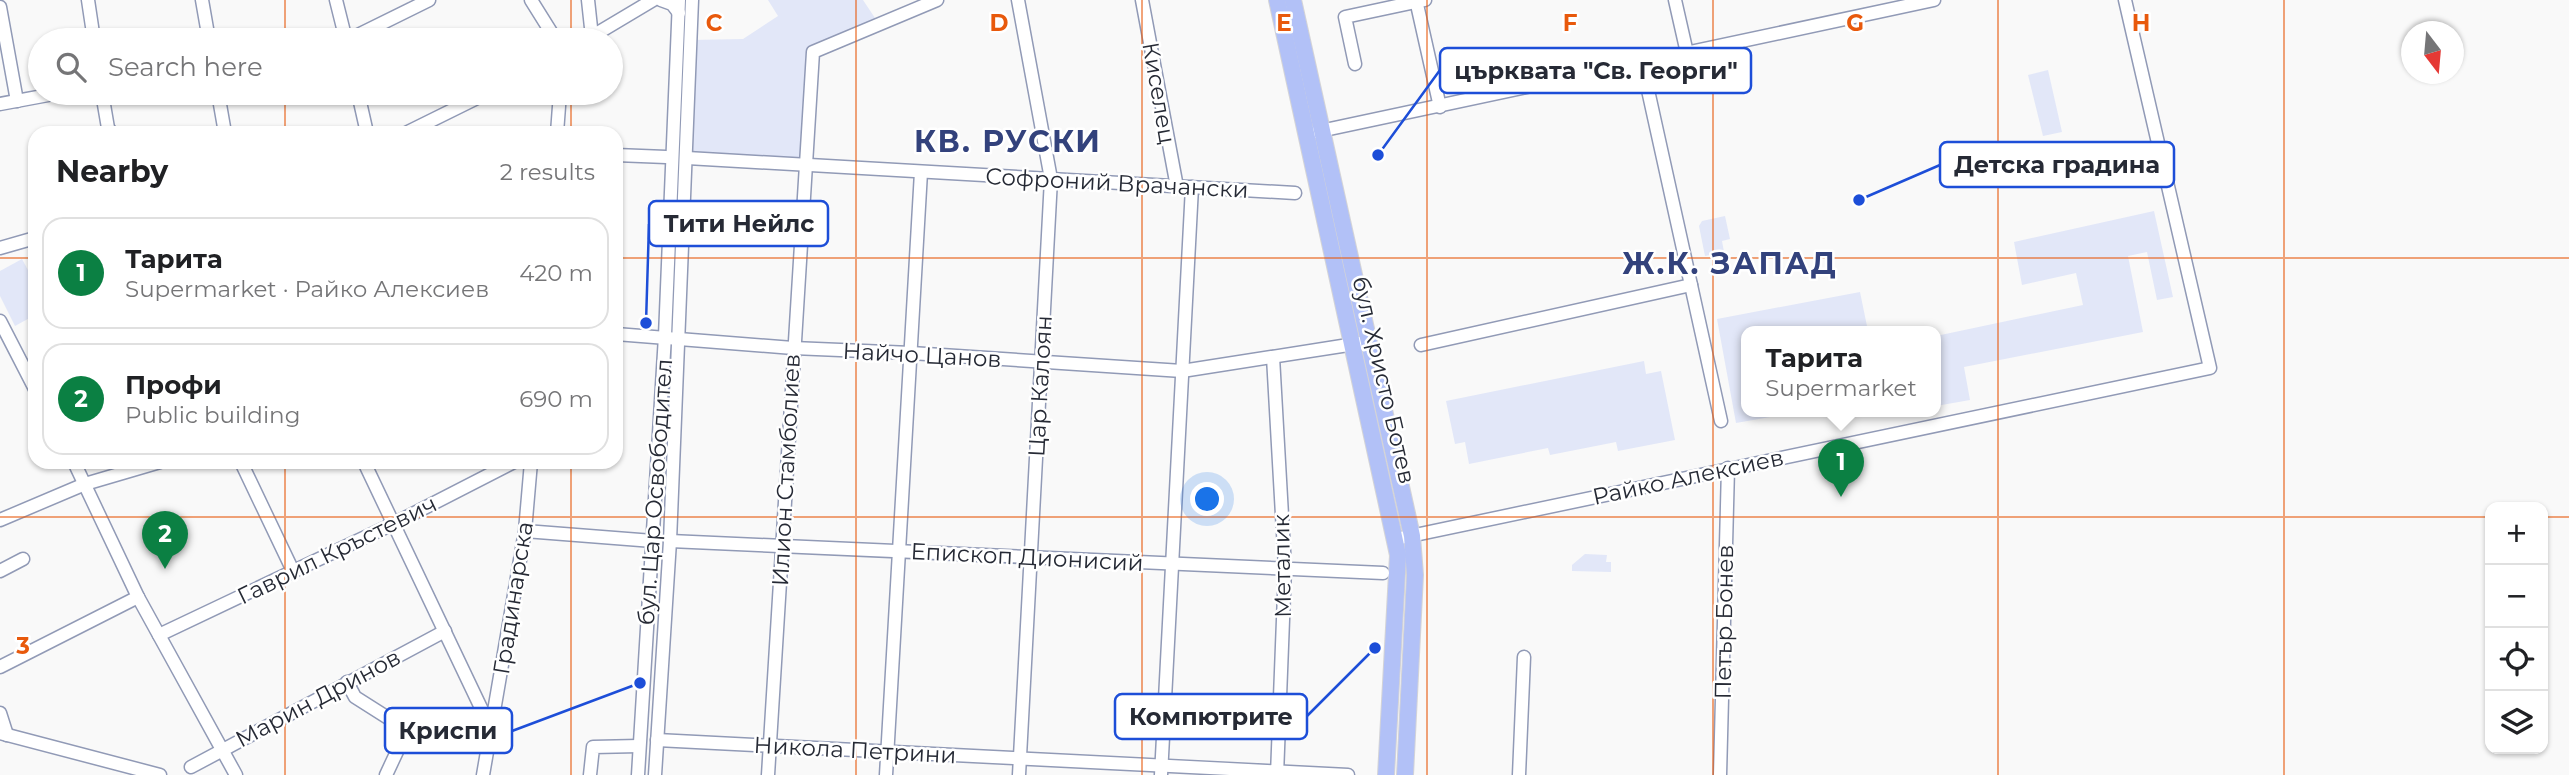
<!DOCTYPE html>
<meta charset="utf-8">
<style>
body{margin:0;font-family:Montserrat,sans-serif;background:#f2f2f2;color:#202124}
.controls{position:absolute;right:21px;bottom:21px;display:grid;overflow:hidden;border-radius:14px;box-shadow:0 2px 5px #0004}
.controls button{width:63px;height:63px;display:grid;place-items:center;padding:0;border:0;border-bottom:2px solid #e0e0e0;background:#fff;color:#202124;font:35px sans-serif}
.compass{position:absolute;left:2401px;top:21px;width:63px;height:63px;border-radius:50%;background:#fff;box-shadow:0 2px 5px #0004;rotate:164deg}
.you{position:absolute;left:1208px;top:500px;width:24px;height:24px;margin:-18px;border:5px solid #fff;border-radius:50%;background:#1a73e8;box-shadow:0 0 0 10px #1a73e833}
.badge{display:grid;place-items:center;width:46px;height:46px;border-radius:50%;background:#0b8043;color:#fff;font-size:23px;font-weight:700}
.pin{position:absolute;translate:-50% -58px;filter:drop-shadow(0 2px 4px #0008)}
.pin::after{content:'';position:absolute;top:37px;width:24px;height:21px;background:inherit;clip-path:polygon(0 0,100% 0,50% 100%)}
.popup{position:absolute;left:1741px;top:326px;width:200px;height:91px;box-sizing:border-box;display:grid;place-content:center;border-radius:14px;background:#fff;filter:drop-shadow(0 2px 5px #0005);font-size:23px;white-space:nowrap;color:#757577}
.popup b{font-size:26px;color:#202124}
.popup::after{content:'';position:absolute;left:50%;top:100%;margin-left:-14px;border:14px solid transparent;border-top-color:#fff}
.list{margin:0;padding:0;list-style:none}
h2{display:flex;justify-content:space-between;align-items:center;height:91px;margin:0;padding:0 28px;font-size:30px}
h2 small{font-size:23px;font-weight:400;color:#757577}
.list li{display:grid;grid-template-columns:46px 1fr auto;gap:21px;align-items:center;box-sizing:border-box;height:112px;margin:0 14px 14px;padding:0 14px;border:2px solid #e0e0e0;border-radius:21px}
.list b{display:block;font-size:26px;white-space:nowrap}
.list p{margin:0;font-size:23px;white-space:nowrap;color:#757577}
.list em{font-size:23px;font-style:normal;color:#757577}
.icon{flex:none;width:38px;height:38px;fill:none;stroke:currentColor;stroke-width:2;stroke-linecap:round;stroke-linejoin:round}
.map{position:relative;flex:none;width:2569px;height:775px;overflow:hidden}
.search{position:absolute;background:#fff;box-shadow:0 2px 5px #0004;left:28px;top:28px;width:595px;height:77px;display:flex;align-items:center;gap:18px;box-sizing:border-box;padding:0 24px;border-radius:38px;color:#757577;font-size:26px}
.panel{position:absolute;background:#fff;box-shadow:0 2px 5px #0004;left:28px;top:126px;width:595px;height:343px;border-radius:21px}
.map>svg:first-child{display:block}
.green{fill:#e2e7f8}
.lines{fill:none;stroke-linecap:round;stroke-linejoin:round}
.minor-casing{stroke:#919ab6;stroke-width:15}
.major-casing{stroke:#d4d4d7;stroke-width:18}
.minor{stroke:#fff;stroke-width:12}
.major{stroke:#b2c1f7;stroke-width:16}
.grid{fill:none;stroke:#e8590c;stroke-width:2;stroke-opacity:0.55}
.labels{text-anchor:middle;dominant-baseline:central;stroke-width:5;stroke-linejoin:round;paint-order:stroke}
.street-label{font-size:23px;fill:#262a35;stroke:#fff}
.district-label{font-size:30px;font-weight:bold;letter-spacing:2px;fill:#33427c;stroke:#fff}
.grid-label{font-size:23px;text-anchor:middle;font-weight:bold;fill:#e8590c;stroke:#fff;stroke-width:5;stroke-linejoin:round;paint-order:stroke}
.leader{fill:none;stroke:#1d4ed8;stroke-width:2.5}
.callout-dot{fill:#1d4ed8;stroke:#fff;stroke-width:2.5}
.callout{fill:#fff;stroke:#1d4ed8;stroke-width:2.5}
.callout-label{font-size:24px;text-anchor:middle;font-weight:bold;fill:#262a35}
</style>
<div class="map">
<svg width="2569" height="775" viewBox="0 0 2569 775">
<rect width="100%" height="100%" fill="#f9f9f9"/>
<g class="green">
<polygon points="768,0 863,0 879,24 813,52 804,165 687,158 691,40 743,39 778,16"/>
<polygon points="2048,70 2062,132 2043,136 2028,75"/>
<polygon points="2154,211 2173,297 2157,300 2147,252 2128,256 2143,332 1964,367 1970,400 1936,406 1936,336 2083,305 2076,273 2022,285 2014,242"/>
<polygon points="1725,216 1730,239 1722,241 1724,252 1705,256 1699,226 1702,221"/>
<polygon points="22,259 35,283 35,315 15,326 0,296 0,271"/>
<polygon points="1860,292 1868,331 1746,331 1746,411 1805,411 1736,423 1717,319"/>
<polygon points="1644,361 1646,374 1661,371 1675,440 1618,451 1616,442 1550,455 1548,448 1469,464 1465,442 1455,444 1446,401"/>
<polygon points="1585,554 1607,555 1606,562 1611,562 1611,572 1572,571 1572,565"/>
</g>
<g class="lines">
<g class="minor-casing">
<g id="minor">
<polyline points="88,0 94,40"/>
<polyline points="202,0 209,40"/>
<polyline points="336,0 346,40"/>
<polyline points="531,0 556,40"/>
<polyline points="588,0 592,37"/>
<polyline points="661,0 672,4 679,13"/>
<polyline points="1018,0 1051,179 1019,775"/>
<polyline points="1142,0 1177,187"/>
<polyline points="1416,0 1440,107"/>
<polyline points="1675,0 1687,53"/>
<polyline points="0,7 17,101"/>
<polyline points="348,40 429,0"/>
<polyline points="586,40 653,0"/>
<polyline points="1642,63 1721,421"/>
<polyline points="1355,64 1345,17 1425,0"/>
<polyline points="102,93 108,128 112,133"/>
<polyline points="218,93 225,133"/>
<polyline points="358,93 367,133"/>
<polyline points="0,104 59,93"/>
<polyline points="406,133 487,93"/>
<polyline points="557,133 560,93"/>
<polyline points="1306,134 1934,0"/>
<polyline points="616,155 666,157"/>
<polyline points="687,158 1295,193"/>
<polyline points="0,248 35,238"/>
<polyline points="0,321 35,389"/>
<polyline points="616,334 793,348 911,353 1182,371 1361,343"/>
<polyline points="1421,345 1691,285"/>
<polyline points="1273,357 1285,568 1277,775"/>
<polyline points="74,462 138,597 236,775"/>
<polyline points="241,462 293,571"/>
<polyline points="364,462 492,731"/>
<polyline points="0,520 85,484 160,462"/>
<polyline points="525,531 653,541"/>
<polyline points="1396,539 2210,368 2125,0"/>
<polyline points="670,541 1383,573"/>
<polyline points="0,571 23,559"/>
<polyline points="159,635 395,523 514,462"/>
<polyline points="0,667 138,597"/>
<polyline points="347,682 355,697 407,730 386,775"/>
<polyline points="0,713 7,735"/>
<polyline points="0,733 160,775"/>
<polyline points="657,740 1348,775"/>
<polyline points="191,767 445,631"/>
<polyline points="483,775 525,531 531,462"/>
<polyline points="590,775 593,747 639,746"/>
<polyline points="638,775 665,336 679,0"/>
<polyline points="655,775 670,541 692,0"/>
<polyline points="768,775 813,52 937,0"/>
<polyline points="886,775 921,172"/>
<polyline points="1161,775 1192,187"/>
<polyline points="1519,775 1524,657"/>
<polyline points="1720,775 1728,468"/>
</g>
</g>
<g class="major-casing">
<g id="major">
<polyline points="1277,0 1398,555 1386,775"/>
<polyline points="1293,0 1412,536 1415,575 1405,775"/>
</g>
</g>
<use href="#minor" class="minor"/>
<use href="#major" class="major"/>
</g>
<path class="grid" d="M285 0V40M571 0V40M856 0V775M1142 0V775M1427 0V775M1713 0V775M1998 0V775M2284 0V775M285 93V133M571 93V133M0 258H35M616 258H2569M285 462V775M571 462V775M0 517H2490M2543 517H2569"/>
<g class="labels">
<g class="street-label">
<text transform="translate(1159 93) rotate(80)">Киселец</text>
<text transform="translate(1117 183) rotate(3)">Софроний Врачански</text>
<text transform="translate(922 355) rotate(3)">Найчо Цанов</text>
<text transform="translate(1384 380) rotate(77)">бул. Христо Ботев</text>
<text transform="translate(1040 386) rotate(-87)">Цар Калоян</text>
<text transform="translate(786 470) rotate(-87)">Илион Стамболиев</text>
<text transform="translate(1688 477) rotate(-12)">Райко Алексиев</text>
<text transform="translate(655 492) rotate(-86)">бул. Цар Освободител</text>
<text transform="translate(337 550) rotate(-26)">Гаврил Кръстевич</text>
<text transform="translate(1027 557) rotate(3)">Епископ Дионисий</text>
<text transform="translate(1282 566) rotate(-91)">Металик</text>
<text transform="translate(513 598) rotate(-81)">Градинарска</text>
<text transform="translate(1724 622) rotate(-89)">Петър Бонев</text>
<text transform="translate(318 698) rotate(-28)">Марин Дринов</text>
<text transform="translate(855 750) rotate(3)">Никола Петрини</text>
</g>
<g class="district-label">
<text x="1008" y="141">КВ. РУСКИ</text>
<text x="1730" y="263">Ж.К. ЗАПАД</text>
</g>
</g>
<g class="grid-label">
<text x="714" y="31">C</text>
<text x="999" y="31">D</text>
<text x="1284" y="31">E</text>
<text x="1570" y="31">F</text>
<text x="1855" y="31">G</text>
<text x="2141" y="31">H</text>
<text x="23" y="654">3</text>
</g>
<path class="leader" d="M1378 155L1440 70M1859 200L1940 165M646 323L649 224M1375 648L1307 716M640 683L512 731"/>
<g class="callout-dot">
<circle cx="1378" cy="155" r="7"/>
<circle cx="1859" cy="200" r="7"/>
<circle cx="646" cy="323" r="7"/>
<circle cx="1375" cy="648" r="7"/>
<circle cx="640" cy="683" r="7"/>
</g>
<g class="callout">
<rect x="1440" y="48" width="311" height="45" rx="7"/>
<rect x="1940" y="142" width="234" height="45" rx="7"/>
<rect x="649" y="201" width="179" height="45" rx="7"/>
<rect x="1115" y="694" width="192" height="45" rx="7"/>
<rect x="385" y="708" width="127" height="45" rx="7"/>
</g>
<g class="callout-label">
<text x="1596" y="79">църквата "Св. Георги"</text>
<text x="2057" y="173">Детска градина</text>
<text x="739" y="232">Тити Нейлс</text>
<text x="1211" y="725">Компютрите</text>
<text x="448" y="739">Криспи</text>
</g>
</svg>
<div class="controls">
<button>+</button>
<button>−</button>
<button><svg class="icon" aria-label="locate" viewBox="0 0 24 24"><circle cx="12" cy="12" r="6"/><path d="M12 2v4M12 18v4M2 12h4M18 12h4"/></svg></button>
<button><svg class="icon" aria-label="layers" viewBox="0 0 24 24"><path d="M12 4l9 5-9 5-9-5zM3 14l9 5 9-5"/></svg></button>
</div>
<svg class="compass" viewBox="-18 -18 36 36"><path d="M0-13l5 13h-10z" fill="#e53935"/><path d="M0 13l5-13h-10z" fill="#757577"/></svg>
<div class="you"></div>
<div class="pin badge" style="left:1841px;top:497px">1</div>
<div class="popup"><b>Тарита</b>Supermarket</div>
<div class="pin badge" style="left:165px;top:569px">2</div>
<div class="search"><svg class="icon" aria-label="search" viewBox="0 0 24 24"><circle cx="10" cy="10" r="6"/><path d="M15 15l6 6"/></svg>Search here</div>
<section class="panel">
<h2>Nearby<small>2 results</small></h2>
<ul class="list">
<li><span class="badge">1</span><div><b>Тарита</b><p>Supermarket · Райко Алексиев</p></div><em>420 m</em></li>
<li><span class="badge">2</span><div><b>Профи</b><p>Public building</p></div><em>690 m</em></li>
</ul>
</section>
</div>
